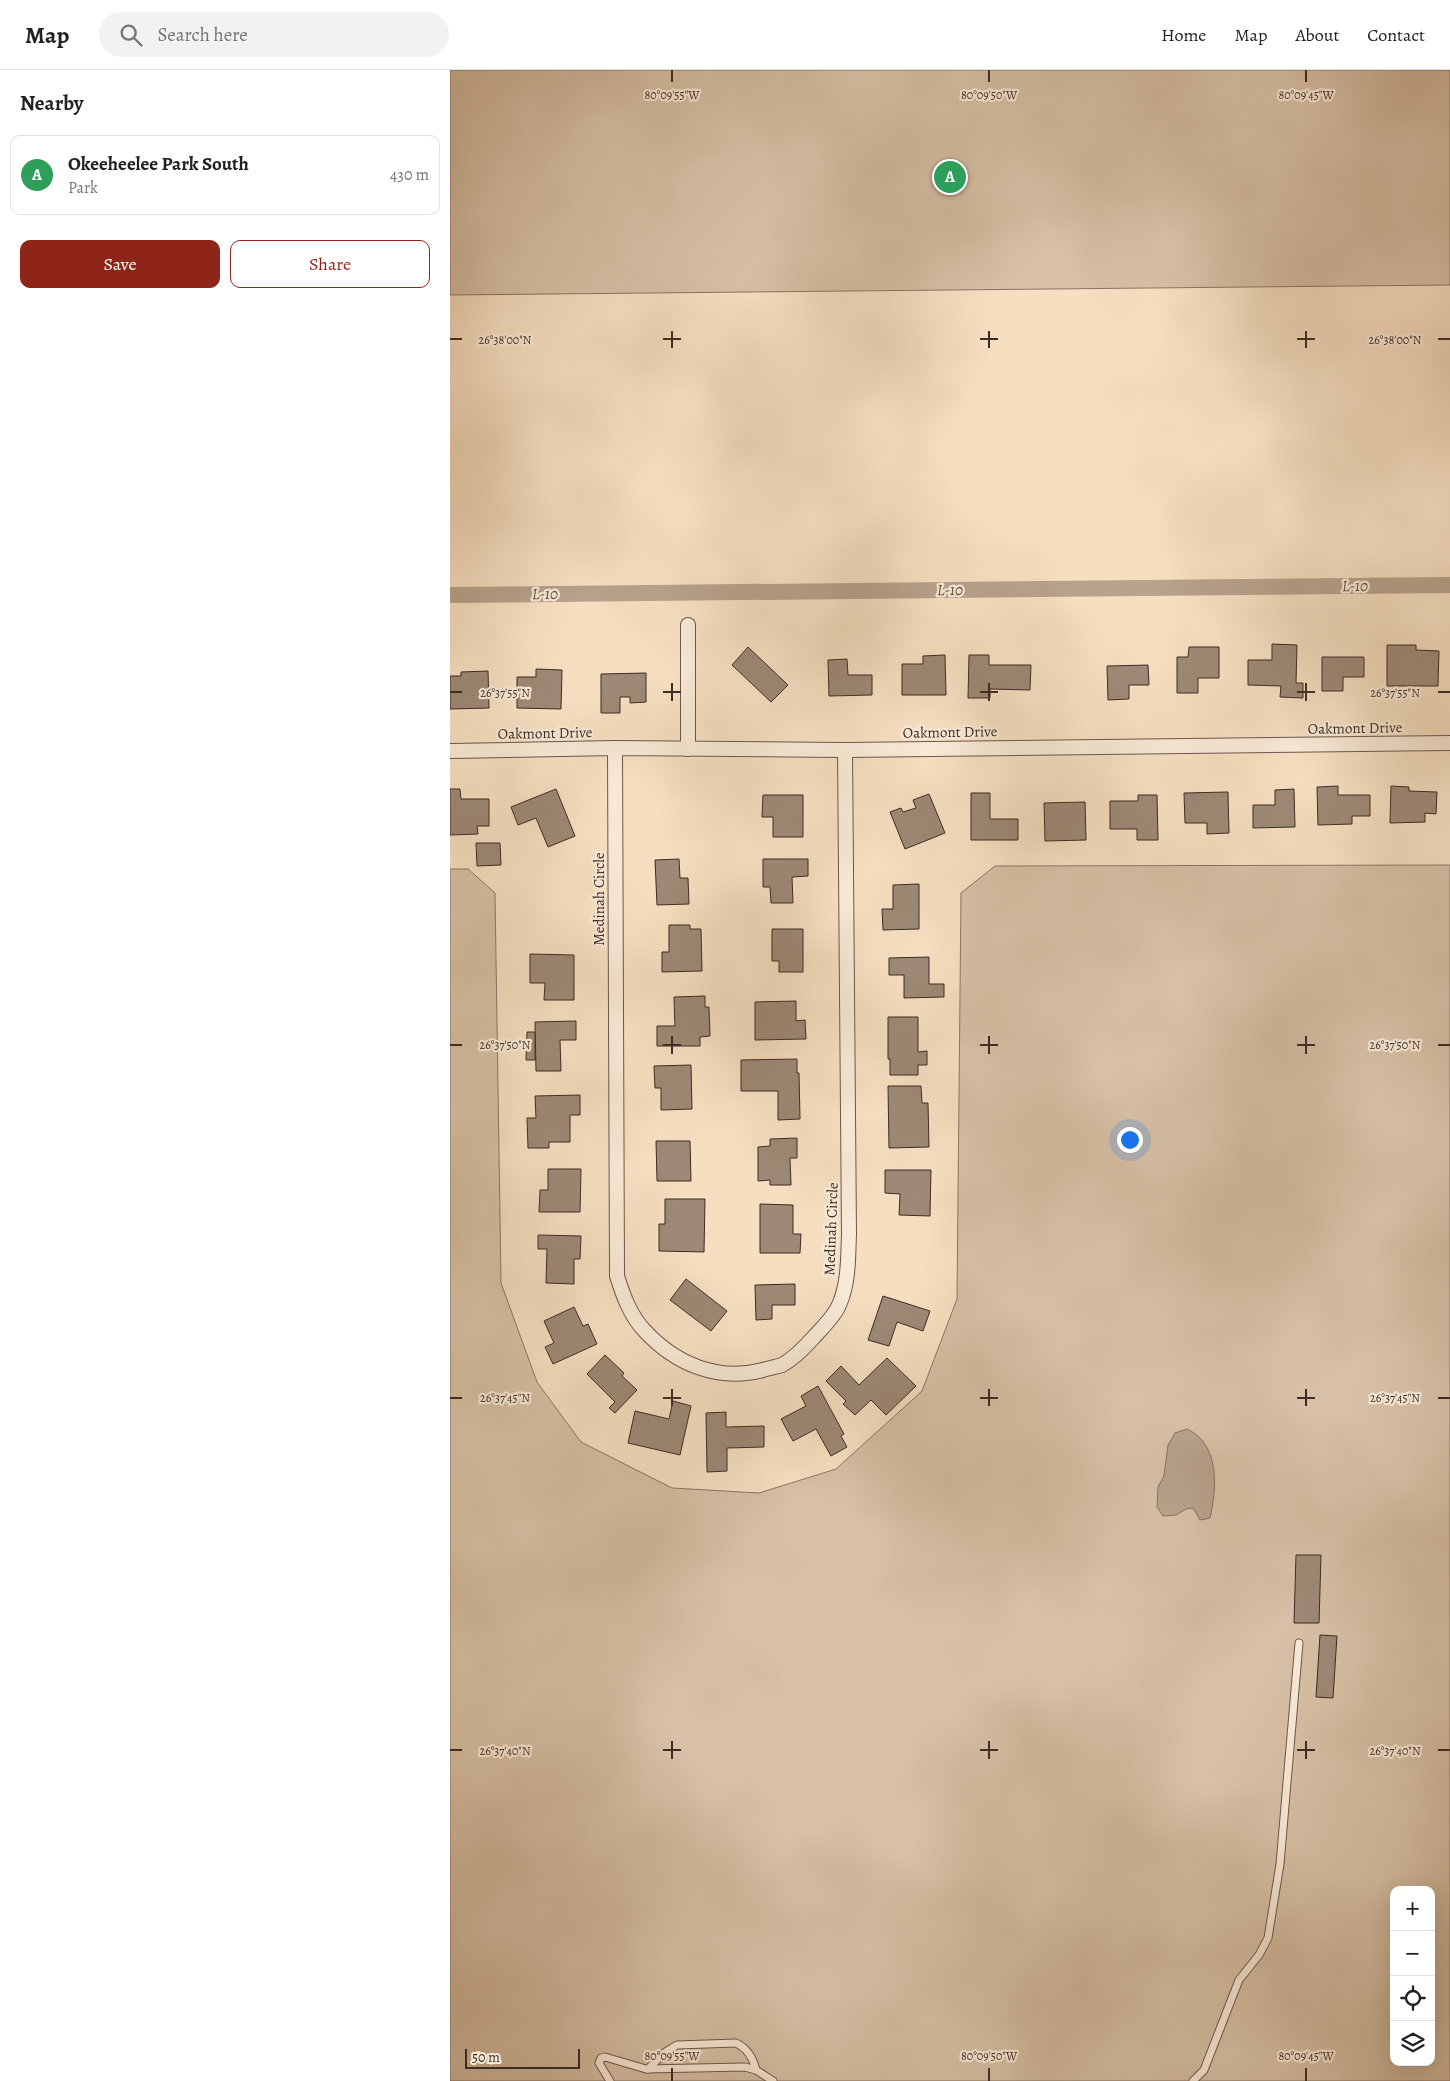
<!DOCTYPE html>
<meta charset="utf-8">
<style>
body{margin:0;font-family:Alegreya,serif;background:#f2f2f2;color:#202124}
.controls{position:absolute;right:15px;bottom:15px;display:grid;overflow:hidden;border-radius:10px;box-shadow:0 5px 20px #0002}
.controls button{width:45px;height:45px;display:grid;place-items:center;padding:0;border:0;border-bottom:1px solid #e0e0e0;background:#fff;color:#202124;font:25px sans-serif}
.scale{position:absolute;left:15px;bottom:12px;width:115px;box-sizing:border-box;padding-left:5px;border:2px solid #3d2b25;border-top:0;font-size:14px;line-height:18px;white-space:nowrap;color:#3d2b25;-webkit-text-stroke:4px #f9ead7;paint-order:stroke}
.you{position:absolute;left:679px;top:1069px;width:18px;height:18px;margin:-12px;border:4px solid #fff;border-radius:50%;background:#1a73e8;box-shadow:0 0 0 8px #1a73e833}
.badge{display:grid;place-items:center;width:32px;height:32px;border-radius:50%;background:#8f2418;color:#fff;font-size:16px;font-weight:700}
.pin{position:absolute;translate:-50% -50%;border:2px solid #fff;box-shadow:0 1px 5px #0006}
.list{margin:0;padding:0;list-style:none}
h2{display:flex;justify-content:space-between;align-items:center;height:65px;margin:0;padding:0 20px;font-size:21px}
h2 small{font-size:16px;font-weight:400;color:#757577}
.list li{display:grid;grid-template-columns:32px 1fr auto;gap:15px;align-items:center;box-sizing:border-box;height:80px;margin:0 10px 10px;padding:0 10px;border:1px solid #e0e0e0;border-radius:10px}
.list b{display:block;font-size:19px;white-space:nowrap}
.list p{margin:0;font-size:16px;white-space:nowrap;color:#757577}
.list em{font-size:16px;font-style:normal;color:#757577}
.actions{display:flex;gap:10px;padding:15px 20px}
.actions a{flex:1;padding:11px 0;border:1px solid #8f2418;border-radius:10px;text-align:center;font-size:18px;color:#8f2418}
.actions .main{background:#8f2418;color:#fff}
.icon{flex:none;width:28px;height:28px;fill:none;stroke:currentColor;stroke-width:2;stroke-linecap:round;stroke-linejoin:round}
.map{position:relative;flex:none;width:1000px;height:2011px;overflow:hidden}
header{display:flex;align-items:center;gap:30px;box-sizing:border-box;height:70px;padding:0 25px;background:#fff;border-bottom:1px solid #e0e0e0}
header strong{font-size:24px}
nav{display:flex;gap:28px;margin-inline-start:auto;font-size:18px}
.search{width:350px;height:45px;background:#f2f2f2;display:flex;align-items:center;gap:12px;box-sizing:border-box;padding:0 18px;border-radius:28px;color:#757577;font-size:19px}
main{display:flex}
aside{flex:1;background:#fff}
.map>svg:first-child{display:block}
.green{fill:#d7c0a6;stroke:#8a7666;fill-rule:evenodd}
.water{fill:#b7a28c;stroke:#867263}
.lines{fill:none;stroke-linecap:round;stroke-linejoin:round}
.canal{stroke:#b7a28c;stroke-width:16}
.building{fill:#9d8976;stroke:#3d2b25}
.lane-casing{stroke:#6b584c;stroke-width:9}
.street-casing{stroke:#6b584c;stroke-width:16}
.lane{stroke:#f9ead7;stroke-width:7}
.street{stroke:#f9ead7;stroke-width:14}
.ticks{fill:none;stroke:#3d2b25;stroke-width:2}
.labels{text-anchor:middle;dominant-baseline:central;stroke-width:4.5;stroke-linejoin:round;paint-order:stroke}
.street-label{font-size:15px;fill:#3d2b25;stroke:#f9ead7}
.water-label{font-size:16px;font-style:italic;fill:#624f44;stroke:#f9ead7}
.ticks-label{font-size:12px;text-anchor:middle;fill:#3d2b25;stroke:#f9ead7;stroke-width:4.5;stroke-linejoin:round;paint-order:stroke}
</style>
<header>
<strong>Map</strong>
<div class="search"><svg class="icon" aria-label="search" viewBox="0 0 24 24"><circle cx="10" cy="10" r="6"/><path d="M15 15l6 6"/></svg>Search here</div>
<nav><a>Home</a><a>Map</a><a>About</a><a>Contact</a></nav>
</header>
<main>
<aside>
<h2>Nearby<small></small></h2>
<ul class="list">
<li><span class="badge" style="background:#2e9e5b">A</span><div><b>Okeeheelee Park South</b><p>Park</p></div><em>430 m</em></li>
</ul>
<div class="actions"><a class="main">Save</a><a>Share</a></div>
</aside>
<div class="map">
<svg width="1000" height="2011" viewBox="0 0 1000 2011">
<rect width="100%" height="100%" fill="#f6dfc1"/>
<filter id="stains"><feTurbulence type="fractalNoise" baseFrequency=".004" numOctaves="4"/><feColorMatrix values="0 0 0 0 .2 0 0 0 0 .09 0 0 0 0 .02 0 0 0 .5 -.17"/></filter>
<radialGradient id="worn" r=".72"><stop offset=".6" stop-color="#630" stop-opacity="0"/><stop offset="1" stop-color="#630" stop-opacity=".3"/></radialGradient>
<g class="green">
<polygon points="0,0 1000,0 1000,215 0,225"/>
<path d="M1000 795V2011H0V799H18L45 823 51 1213 87 1312 131 1372 222 1418 309 1423 386 1399 472 1321 507 1229 511 823 545 796ZM944 1820H981V1992H944Z"/>
</g>
<path class="water" d="M737 1359C770 1374 767 1418 760 1448L750 1450 743 1438 736 1439 726 1445 713 1446 707 1437 708 1417 714 1406 718 1375 725 1363Z"/>
<g class="lines">
<polyline class="canal" points="0,525 1000,515"/>
</g>
<g class="building">
<polygon points="822,574 847,575 846,613 853,613 853,628 830,627 831,616 798,615 798,590 822,590"/>
<polygon points="937,575 966,575 966,580 989,581 988,616 937,616"/>
<polygon points="298,577 338,615 321,632 282,595"/>
<polygon points="739,577 769,577 769,608 748,608 748,623 727,623 727,587 738,587"/>
<polygon points="495,585 496,625 452,625 452,594 473,594 473,586"/>
<polygon points="519,585 539,585 539,595 581,595 580,620 540,619 540,628 518,628"/>
<polygon points="872,587 914,587 914,607 893,607 893,621 872,621"/>
<polygon points="397,589 398,605 422,605 422,625 379,626 378,590"/>
<polygon points="698,595 699,615 679,615 679,629 658,630 657,596"/>
<polygon points="86,599 112,600 111,639 67,638 67,607 86,607"/>
<polygon points="38,601 39,638 0,639 0,606 11,606 11,602"/>
<polygon points="196,603 196,632 180,633 180,627 170,627 170,643 151,643 151,604"/>
<polygon points="888,716 888,725 920,725 920,746 902,746 902,754 868,755 867,717"/>
<polygon points="941,716 959,717 959,721 987,722 986,744 975,743 975,752 940,753"/>
<polygon points="0,719 10,719 11,729 39,729 39,756 27,756 28,764 0,765"/>
<polygon points="106,719 125,766 98,777 86,748 68,755 61,737"/>
<polygon points="844,719 845,757 803,758 803,735 825,735 825,720"/>
<polygon points="778,722 779,763 757,764 757,753 735,753 734,723"/>
<polygon points="521,723 540,723 540,749 568,749 568,770 521,770"/>
<polygon points="479,724 495,763 455,779 440,742 451,738 453,742 466,738 463,730"/>
<polygon points="313,725 353,725 353,767 323,767 323,747 312,747"/>
<polygon points="688,725 707,725 708,770 687,770 687,759 660,759 660,731 688,731"/>
<polygon points="635,732 636,770 595,771 594,733"/>
<polygon points="26,773 50,773 51,795 27,796"/>
<polygon points="229,789 230,808 238,808 239,834 207,835 205,790"/>
<polygon points="313,789 358,789 358,806 342,807 343,833 321,833 320,817 313,817"/>
<polygon points="469,814 469,859 433,860 432,839 443,839 443,815"/>
<polygon points="219,855 240,855 240,859 251,859 252,901 212,902 212,882 219,882"/>
<polygon points="322,859 353,859 353,902 329,902 329,891 322,891"/>
<polygon points="80,884 124,885 124,930 94,930 95,913 80,913"/>
<polygon points="479,887 479,914 494,914 494,927 454,928 454,905 439,905 439,888"/>
<polygon points="255,926 255,937 259,937 260,966 250,967 250,976 207,976 207,956 225,956 224,927"/>
<polygon points="346,931 346,951 355,950 356,969 305,970 305,932"/>
<polygon points="438,947 468,947 468,982 477,981 477,995 468,995 468,1005 440,1005 440,989 438,989"/>
<polygon points="126,951 126,970 110,970 111,1001 86,1001 85,952"/>
<polygon points="77,962 85,962 85,990 76,990"/>
<polygon points="347,989 347,1003 349,1003 350,1049 328,1050 328,1021 291,1021 291,990"/>
<polygon points="241,995 242,1039 211,1040 211,1018 205,1018 204,996"/>
<polygon points="438,1016 471,1016 472,1033 478,1033 479,1077 439,1078"/>
<polygon points="130,1025 130,1045 120,1045 120,1072 99,1072 99,1078 78,1078 77,1048 86,1048 85,1026"/>
<polygon points="347,1068 347,1088 340,1088 341,1115 320,1115 320,1110 308,1111 308,1077 320,1076 320,1069"/>
<polygon points="206,1071 240,1071 241,1111 207,1111"/>
<polygon points="98,1099 131,1099 130,1142 89,1142 90,1120 98,1120"/>
<polygon points="435,1100 481,1100 480,1146 449,1145 450,1124 435,1123"/>
<polygon points="215,1129 255,1129 254,1182 209,1181 209,1154 215,1154"/>
<polygon points="310,1134 343,1135 343,1164 351,1164 350,1183 310,1183"/>
<polygon points="88,1165 131,1166 130,1189 124,1189 124,1214 96,1213 97,1179 88,1179"/>
<polygon points="236,1209 277,1241 261,1261 220,1230"/>
<polygon points="345,1214 345,1235 322,1235 322,1249 306,1250 305,1215"/>
<polygon points="433,1226 480,1241 473,1261 447,1252 439,1276 418,1270"/>
<polygon points="124,1237 133,1256 138,1254 147,1274 103,1294 95,1277 104,1273 94,1251"/>
<polygon points="155,1285 174,1303 172,1306 187,1320 165,1343 159,1338 165,1332 137,1304"/>
<polygon points="437,1288 466,1316 436,1345 421,1330 405,1345 393,1334 396,1331 376,1311 391,1296 409,1315"/>
<polygon points="368,1316 394,1364 391,1366 397,1377 381,1386 366,1359 343,1371 331,1349 356,1336 351,1326"/>
<polygon points="223,1331 241,1336 230,1385 178,1373 185,1341 219,1349"/>
<polygon points="276,1342 276,1357 314,1356 314,1377 277,1378 277,1401 257,1402 256,1343"/>
<polygon points="846,1485 871,1485 869,1553 844,1553"/>
<polygon points="870,1565 887,1566 883,1628 866,1627"/>
</g>
<g class="lines">
<g class="lane-casing">
<g id="lane">
<path d="M198 1999 214 1983 227 1975 286 1973C297 1978 303 1988 306 2000"/>
<polyline points="160,2011 149,1993 151,1988 155,1987 196,1999 295,1997 306,2000 323,2011"/>
<polyline points="743,2011 754,2000 789,1910 809,1885 818,1868 830,1794 849,1573"/>
</g>
</g>
<g class="street-casing">
<g id="street">
<polyline points="238,555 238,679"/>
<path d="M165 678 167 1206C173 1225 180 1245 194 1260 225 1294 268 1312 313 1300 319 1298 326 1297 332 1295 343 1289 355 1277 363 1268 372 1258 384 1247 389 1235 399 1213 398 1187 399 1164L395 680"/>
<polyline points="0,681 165,678 395,680 1000,673"/>
</g>
</g>
<use href="#lane" class="lane"/>
<use href="#street" class="street"/>
</g>
<path class="ticks" d="M222 0V12M539 0V12M856 0V12M222 261V278M539 261V278M856 261V278M0 269H12M213 269H231M530 269H548M847 269H865M988 269H1000M222 613V631M539 613V631M856 613V631M0 622H12M213 622H231M530 622H548M847 622H865M988 622H1000M222 966V984M539 966V984M856 966V984M0 975H12M213 975H231M530 975H548M847 975H865M988 975H1000M222 1319V1336M539 1319V1336M856 1319V1336M0 1328H12M213 1328H231M530 1328H548M847 1328H865M988 1328H1000M222 1671V1689M539 1671V1689M856 1671V1689M0 1680H12M213 1680H231M530 1680H548M847 1680H865M988 1680H1000M222 1998V2011M539 1998V2011M856 1998V2011"/>
<g class="labels">
<g class="street-label">
<text transform="translate(905 658) rotate(-1)">Oakmont Drive</text>
<text transform="translate(500 662) rotate(-1)">Oakmont Drive</text>
<text transform="translate(95 663) rotate(-1)">Oakmont Drive</text>
<text transform="translate(149 829) rotate(-90)">Medinah Circle</text>
<text transform="translate(381 1159) rotate(-88)">Medinah Circle</text>
</g>
<g class="water-label">
<text transform="translate(905 516) rotate(-1)">L-10</text>
<text transform="translate(500 520) rotate(-1)">L-10</text>
<text transform="translate(95 524) rotate(-1)">L-10</text>
</g>
</g>
<g class="ticks-label">
<text x="222" y="29">80°09'55"W</text>
<text x="539" y="29">80°09'50"W</text>
<text x="856" y="29">80°09'45"W</text>
<text x="55" y="274">26°38'00"N</text>
<text x="945" y="274">26°38'00"N</text>
<text x="55" y="627">26°37'55"N</text>
<text x="945" y="627">26°37'55"N</text>
<text x="55" y="979">26°37'50"N</text>
<text x="945" y="979">26°37'50"N</text>
<text x="55" y="1332">26°37'45"N</text>
<text x="945" y="1332">26°37'45"N</text>
<text x="55" y="1685">26°37'40"N</text>
<text x="945" y="1685">26°37'40"N</text>
<text x="222" y="1990">80°09'55"W</text>
<text x="539" y="1990">80°09'50"W</text>
<text x="856" y="1990">80°09'45"W</text>
</g>
<rect width="100%" height="100%" filter="url(#stains)"/>
<rect width="100%" height="100%" fill="url(#worn)"/>
</svg>
<div class="controls">
<button>+</button>
<button>−</button>
<button><svg class="icon" aria-label="locate" viewBox="0 0 24 24"><circle cx="12" cy="12" r="6"/><path d="M12 2v4M12 18v4M2 12h4M18 12h4"/></svg></button>
<button><svg class="icon" aria-label="layers" viewBox="0 0 24 24"><path d="M12 4l9 5-9 5-9-5zM3 14l9 5 9-5"/></svg></button>
</div>
<div class="scale">50 m</div>
<div class="you"></div>
<div class="pin badge" style="left:500px;top:107px;background:#2e9e5b">A</div>
</div>
</main>
